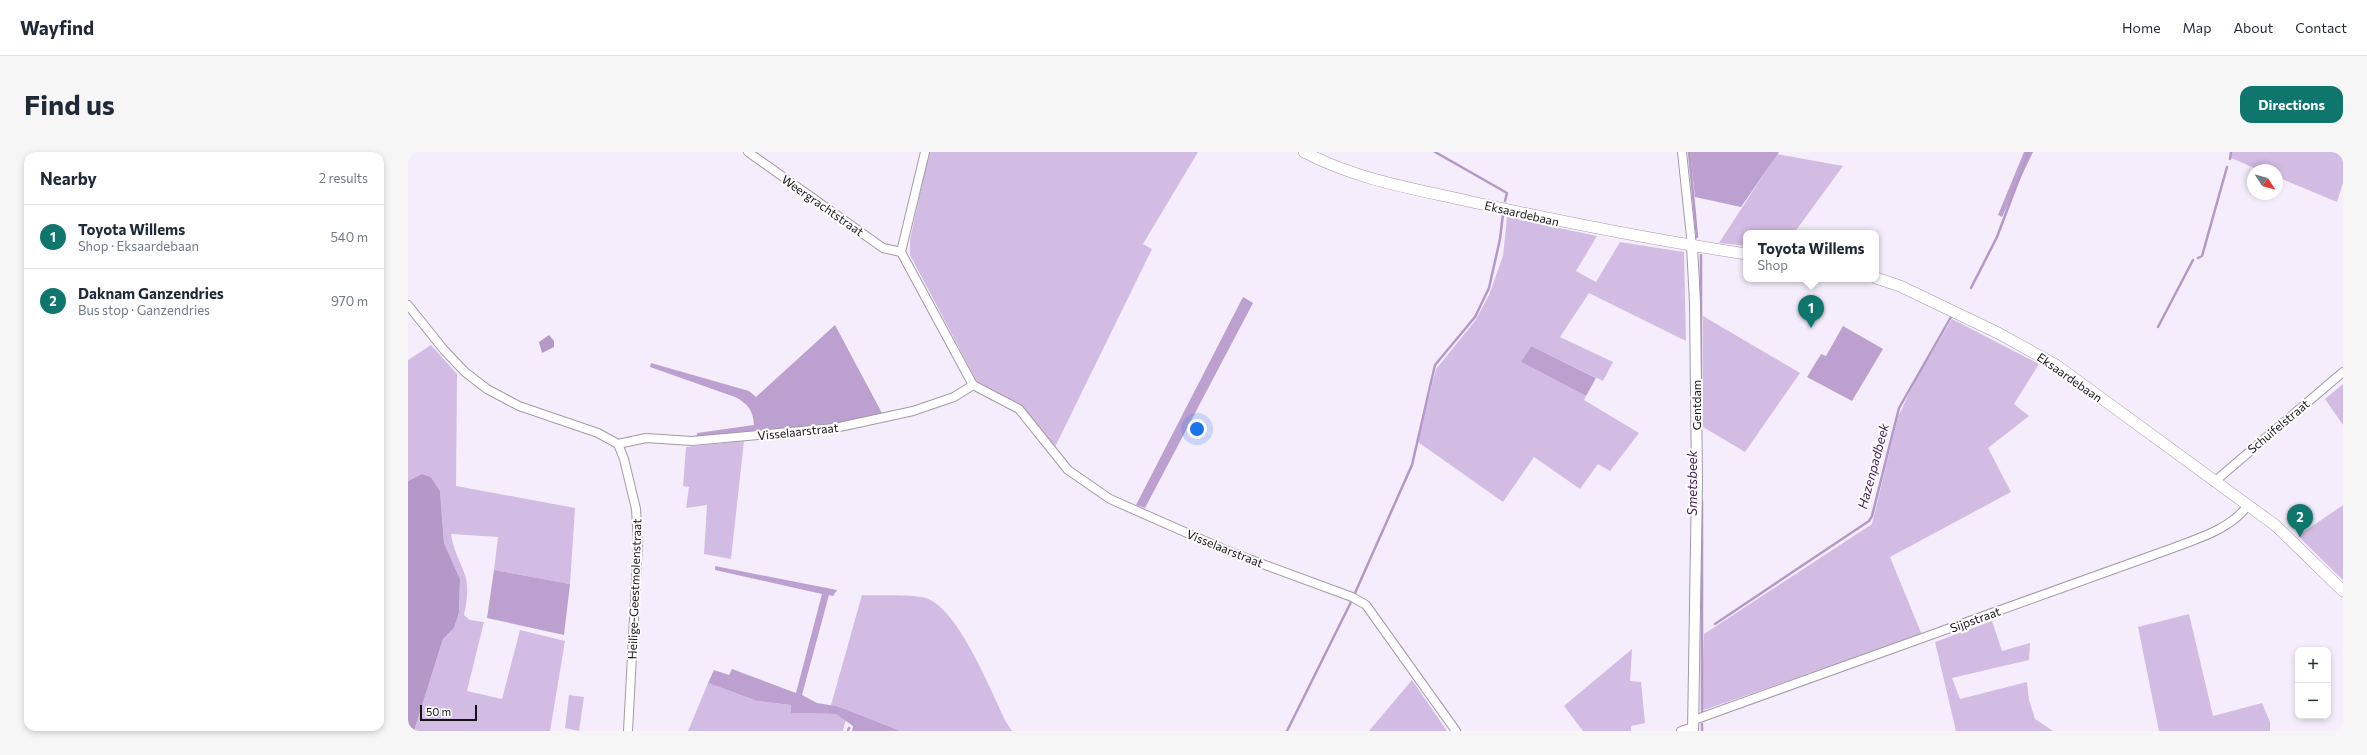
<!DOCTYPE html>
<meta charset="utf-8">
<style>
body{margin:0;font-family:Commissioner,sans-serif;background:#f6f6f7;color:#1f2937}
.controls{position:absolute;right:12px;bottom:12px;display:grid;overflow:hidden;border-radius:8px;box-shadow:0 2px 6px #0003}
.controls button{width:36px;height:36px;display:grid;place-items:center;padding:0;border:0;border-bottom:1px solid #e0e1e3;background:#fff;color:#1f2937;font:20px sans-serif}
.compass{position:absolute;left:1839px;top:12px;width:36px;height:36px;border-radius:50%;background:#fff;box-shadow:0 2px 6px #0003;rotate:126deg}
.scale{position:absolute;left:12px;bottom:10px;width:57px;box-sizing:border-box;padding-left:4px;border:2px solid #161318;border-top:0;font-size:11px;line-height:14px;white-space:nowrap;color:#161318;-webkit-text-stroke:3px #fefefe;paint-order:stroke}
.you{position:absolute;left:789px;top:277px;width:14px;height:14px;margin:-10px;border:3px solid #fff;border-radius:50%;background:#1a73e8;box-shadow:0 0 0 6px #1a73e833}
.badge{display:grid;place-items:center;width:26px;height:26px;border-radius:50%;background:#0f766e;color:#fff;font-size:13px;font-weight:700}
.pin{position:absolute;translate:-50% -33px;filter:drop-shadow(0 1px 2px #0008)}
.pin::after{content:'';position:absolute;top:21px;width:14px;height:12px;background:inherit;clip-path:polygon(0 0,100% 0,50% 100%)}
.popup{position:absolute;left:1335px;top:78px;width:136px;height:52px;box-sizing:border-box;display:grid;place-content:center;border-radius:8px;background:#fff;filter:drop-shadow(0 1px 3px #0005);font-size:13px;white-space:nowrap;color:#747a83}
.popup b{font-size:15px;color:#1f2937}
.popup::after{content:'';position:absolute;left:50%;top:100%;margin-left:-8px;border:8px solid transparent;border-top-color:#fff}
.list{margin:0;padding:0;list-style:none}
h2{display:flex;justify-content:space-between;align-items:center;height:52px;margin:0;padding:0 16px;font-size:17px}
h2 small{font-size:13px;font-weight:400;color:#747a83}
.list li{display:grid;grid-template-columns:26px 1fr auto;gap:12px;align-items:center;box-sizing:border-box;height:64px;padding:0 16px;border-top:1px solid #e0e1e3}
.list b{display:block;font-size:15px;white-space:nowrap}
.list p{margin:0;font-size:13px;white-space:nowrap;color:#747a83}
.list em{font-size:13px;font-style:normal;color:#747a83}
.map{position:relative;flex:none;width:1935px;height:579px;overflow:hidden;border-radius:12px}
header{display:flex;align-items:center;gap:24px;box-sizing:border-box;height:56px;padding:0 20px;background:#fff;border-bottom:1px solid #e0e1e3}
header strong{font-size:19px}
nav{display:flex;gap:22px;margin-inline-start:auto;font-size:14px}
.intro{display:flex;align-items:center;justify-content:space-between;box-sizing:border-box;height:96px;padding:0 24px}
h1{margin:0;font-size:28px}
.button{padding:10px 18px;border-radius:12px;background:#0f766e;color:#fff;font-size:14px;font-weight:700}
main{display:flex;gap:24px;padding:0 24px}
aside{flex:1;background:#fff;border-radius:12px;box-shadow:0 2px 6px #0003}
.map>svg:first-child{display:block}
.green{fill:#d3bce4}
.forest{fill:#bca0d0}
.water{fill:#b499c8}
.lines{fill:none;stroke-linecap:round;stroke-linejoin:round}
.stream{stroke:#b499c8;stroke-width:2.5}
.minor-casing{stroke:#a29aa8;stroke-width:10}
.tertiary-casing{stroke:#a29aa8;stroke-width:12}
.secondary-casing{stroke:#a29aa8;stroke-width:12}
.minor{stroke:#fff;stroke-width:8}
.tertiary{stroke:#fff;stroke-width:10}
.secondary{stroke:#fff;stroke-width:11}
.labels{text-anchor:middle;dominant-baseline:central;stroke-width:4;stroke-linejoin:round;paint-order:stroke}
.street-label{font-size:12px;fill:#161318;stroke:#fefefe}
.water-label{font-size:13px;font-style:italic;fill:#45215b;stroke:#fefefe}
</style>
<header>
<strong>Wayfind</strong>
<nav><a>Home</a><a>Map</a><a>About</a><a>Contact</a></nav>
</header>
<div class="intro"><h1>Find us</h1><a class="button">Directions</a></div>
<main>
<aside>
<h2>Nearby<small>2 results</small></h2>
<ul class="list">
<li><span class="badge">1</span><div><b>Toyota Willems</b><p>Shop · Eksaardebaan</p></div><em>540 m</em></li>
<li><span class="badge">2</span><div><b>Daknam Ganzendries</b><p>Bus stop · Ganzendries</p></div><em>970 m</em></li>
</ul>
</aside>
<div class="map">
<svg width="1935" height="579" viewBox="0 0 1935 579">
<rect width="100%" height="100%" fill="#f5edfc"/>
<g class="green">
<polygon points="521,0 790,0 735,92 744,97 647,295 612,252 571,232 567,226 502,103 502,88"/>
<polygon points="1823,0 1935,0 1935,31 1929,50 1869,25 1869,18 1851,18 1821,5"/>
<polygon points="1369,2 1435,14 1386,81 1338,81 1338,94 1311,91"/>
<polygon points="1099,65 1189,84 1168,119 1188,130 1212,90 1276,100 1278,189 1181,141 1152,185 1205,210 1195,229 1123,194 1113,210 1178,244 1176,248 1231,281 1202,319 1190,312 1172,337 1126,305 1095,350 1010,290 1028,217 1067,169 1081,143 1095,104"/>
<polygon points="1295,164 1392,221 1337,300 1295,275"/>
<polygon points="1544,167 1631,212 1606,252 1621,264 1580,296 1603,340 1482,405 1514,483 1293,559 1296,482 1464,372 1490,265 1507,229"/>
<path d="M23 193 49 222 48 334 167 356 162 432 86 418 90 385 43 382C45 397 52 409 57 423 61 435 59 450 56 463L62 468 76 470 59 539 94 547 112 478 157 489 142 579H6L35 487 46 476 51 461 52 427 36 391 32 339 23 325 14 322 0 329V208Z"/>
<polygon points="1935,232 1935,273 1917,247"/>
<polygon points="336,289 323,407 296,402 299,353 278,356 281,335 275,334 278,295"/>
<polygon points="1935,353 1935,428 1890,384"/>
<path d="M454 443C469 444 506 442 518 446 550 456 584 541 598 570L604 579H493L423 553Z"/>
<polygon points="1781,462 1805,564 1854,551 1862,570 1862,579 1751,579 1730,475"/>
<polygon points="1584,469 1594,499 1622,491 1621,508 1544,526 1552,547 1619,530 1621,548 1627,567 1645,579 1548,579 1527,490"/>
<polygon points="1224,497 1222,529 1233,530 1237,571 1223,574 1223,579 1175,579 1156,554"/>
<polygon points="1004,528 1039,579 961,579"/>
<polygon points="300,531 349,549 383,553 383,561 428,562 438,567 435,579 280,579"/>
<polygon points="161,543 176,545 171,579 157,576"/>
</g>
<g class="forest">
<polygon points="1282,0 1371,0 1333,55 1287,45"/>
<polygon points="1616,0 1625,0 1594,65 1590,63"/>
<polygon points="835,145 845,151 737,356 728,353"/>
<path d="M427 173 475 263 430 272 288 287 289 281 346 273C345 258 340 252 327 245L242 215 243 211 341 239 348 245Z"/>
<polygon points="1435,174 1475,197 1444,249 1399,225 1413,202 1418,204"/>
<polygon points="1123,194 1188,226 1178,244 1113,210"/>
<polygon points="307,414 429,438 425,444 421,443 394,543 409,551 428,554 493,579 444,579 445,574 428,562 383,561 383,553 349,549 300,531 306,518 321,523 324,517 388,541 414,442 307,418"/>
<polygon points="86,418 162,432 156,483 79,466"/>
</g>
<g class="water">
<polygon points="141,183 146,189 146,195 134,201 131,190"/>
<polygon points="14,322 23,325 32,339 36,391 52,427 51,461 46,476 35,487 6,579 0,579 0,329"/>
</g>
<g class="lines">
<g class="stream">
<polyline points="1027,0 1099,41 1097,49"/>
<polyline points="1281,0 1289,85"/>
<polyline points="1822,7 1823,0"/>
<polyline points="1293,103 1293,270"/>
<polyline points="1790,106 1794,104 1819,15"/>
<polyline points="1563,136 1589,85 1621,0"/>
<polyline points="1750,175 1785,108"/>
<polyline points="1294,349 1294,559"/>
<polyline points="947,441 1004,313 1027,213 1067,165 1081,136 1092,87 1095,62"/>
<polyline points="1307,472 1461,369 1464,364 1491,256 1543,165"/>
<polyline points="440,579 441,576"/>
<polyline points="879,579 944,448"/>
<polyline points="1294,579 1294,572"/>
</g>
<g class="minor-casing">
<g id="minor">
<polyline points="340,0 475,96 493,100"/>
<polyline points="517,0 493,100 565,233 611,257 660,318 702,347 822,400 944,445 958,453 1048,579"/>
<polyline points="1274,0 1284,94"/>
<polyline points="0,153 36,198 57,220 79,237 111,254 190,281 210,292 216,307 228,357 230,391 220,579"/>
<polyline points="210,292 238,286 284,289 427,276 505,259 546,245 565,233"/>
<polyline points="1806,330 1935,220"/>
<path d="M1286 568 1765 396C1791 386 1823 377 1840 353"/>
<polyline points="1273,579 1285,575"/>
</g>
</g>
<g class="tertiary-casing">
<polyline id="tertiary" points="1284,94 1287,150 1289,330 1285,579"/>
</g>
<g class="secondary-casing">
<g id="secondary">
<path d="M896 0C949 28 1007 37 1064 50 1155 70 1246 88 1338 102"/>
<polyline points="1468,126 1492,134 1590,181 1648,213 1867,373 1935,439"/>
</g>
</g>
<use href="#minor" class="minor"/>
<use href="#tertiary" class="tertiary"/>
<use href="#secondary" class="secondary"/>
</g>
<g class="labels">
<g class="street-label">
<text transform="translate(415 53) rotate(35)">Weergrachtstraat</text>
<text transform="translate(1114 61) rotate(13)">Eksaardebaan</text>
<text transform="translate(1662 225) rotate(35)">Eksaardebaan</text>
<text transform="translate(1288 253) rotate(-90)">Gentdam</text>
<text transform="translate(1870 274) rotate(-40)">Schuifelstraat</text>
<text transform="translate(390 279) rotate(-6)">Visselaarstraat</text>
<text transform="translate(817 396) rotate(22)">Visselaarstraat</text>
<text transform="translate(226 437) rotate(-88)">Heilige-Geestmolenstraat</text>
<text transform="translate(1567 467) rotate(-20)">Sijpstraat</text>
</g>
<g class="water-label">
<text transform="translate(1465 314) rotate(-75)">Hazenpadbeek</text>
<text transform="translate(1284 331) rotate(-90)">Smetsbeek</text>
</g>
</g>
</svg>
<div class="controls">
<button>+</button>
<button>−</button>
</div>
<svg class="compass" viewBox="-18 -18 36 36"><path d="M0-13l5 13h-10z" fill="#e53935"/><path d="M0 13l5-13h-10z" fill="#747a83"/></svg>
<div class="scale">50 m</div>
<div class="you"></div>
<div class="pin badge" style="left:1403px;top:176px">1</div>
<div class="popup"><b>Toyota Willems</b>Shop</div>
<div class="pin badge" style="left:1892px;top:385px">2</div>
</div>
</main>
